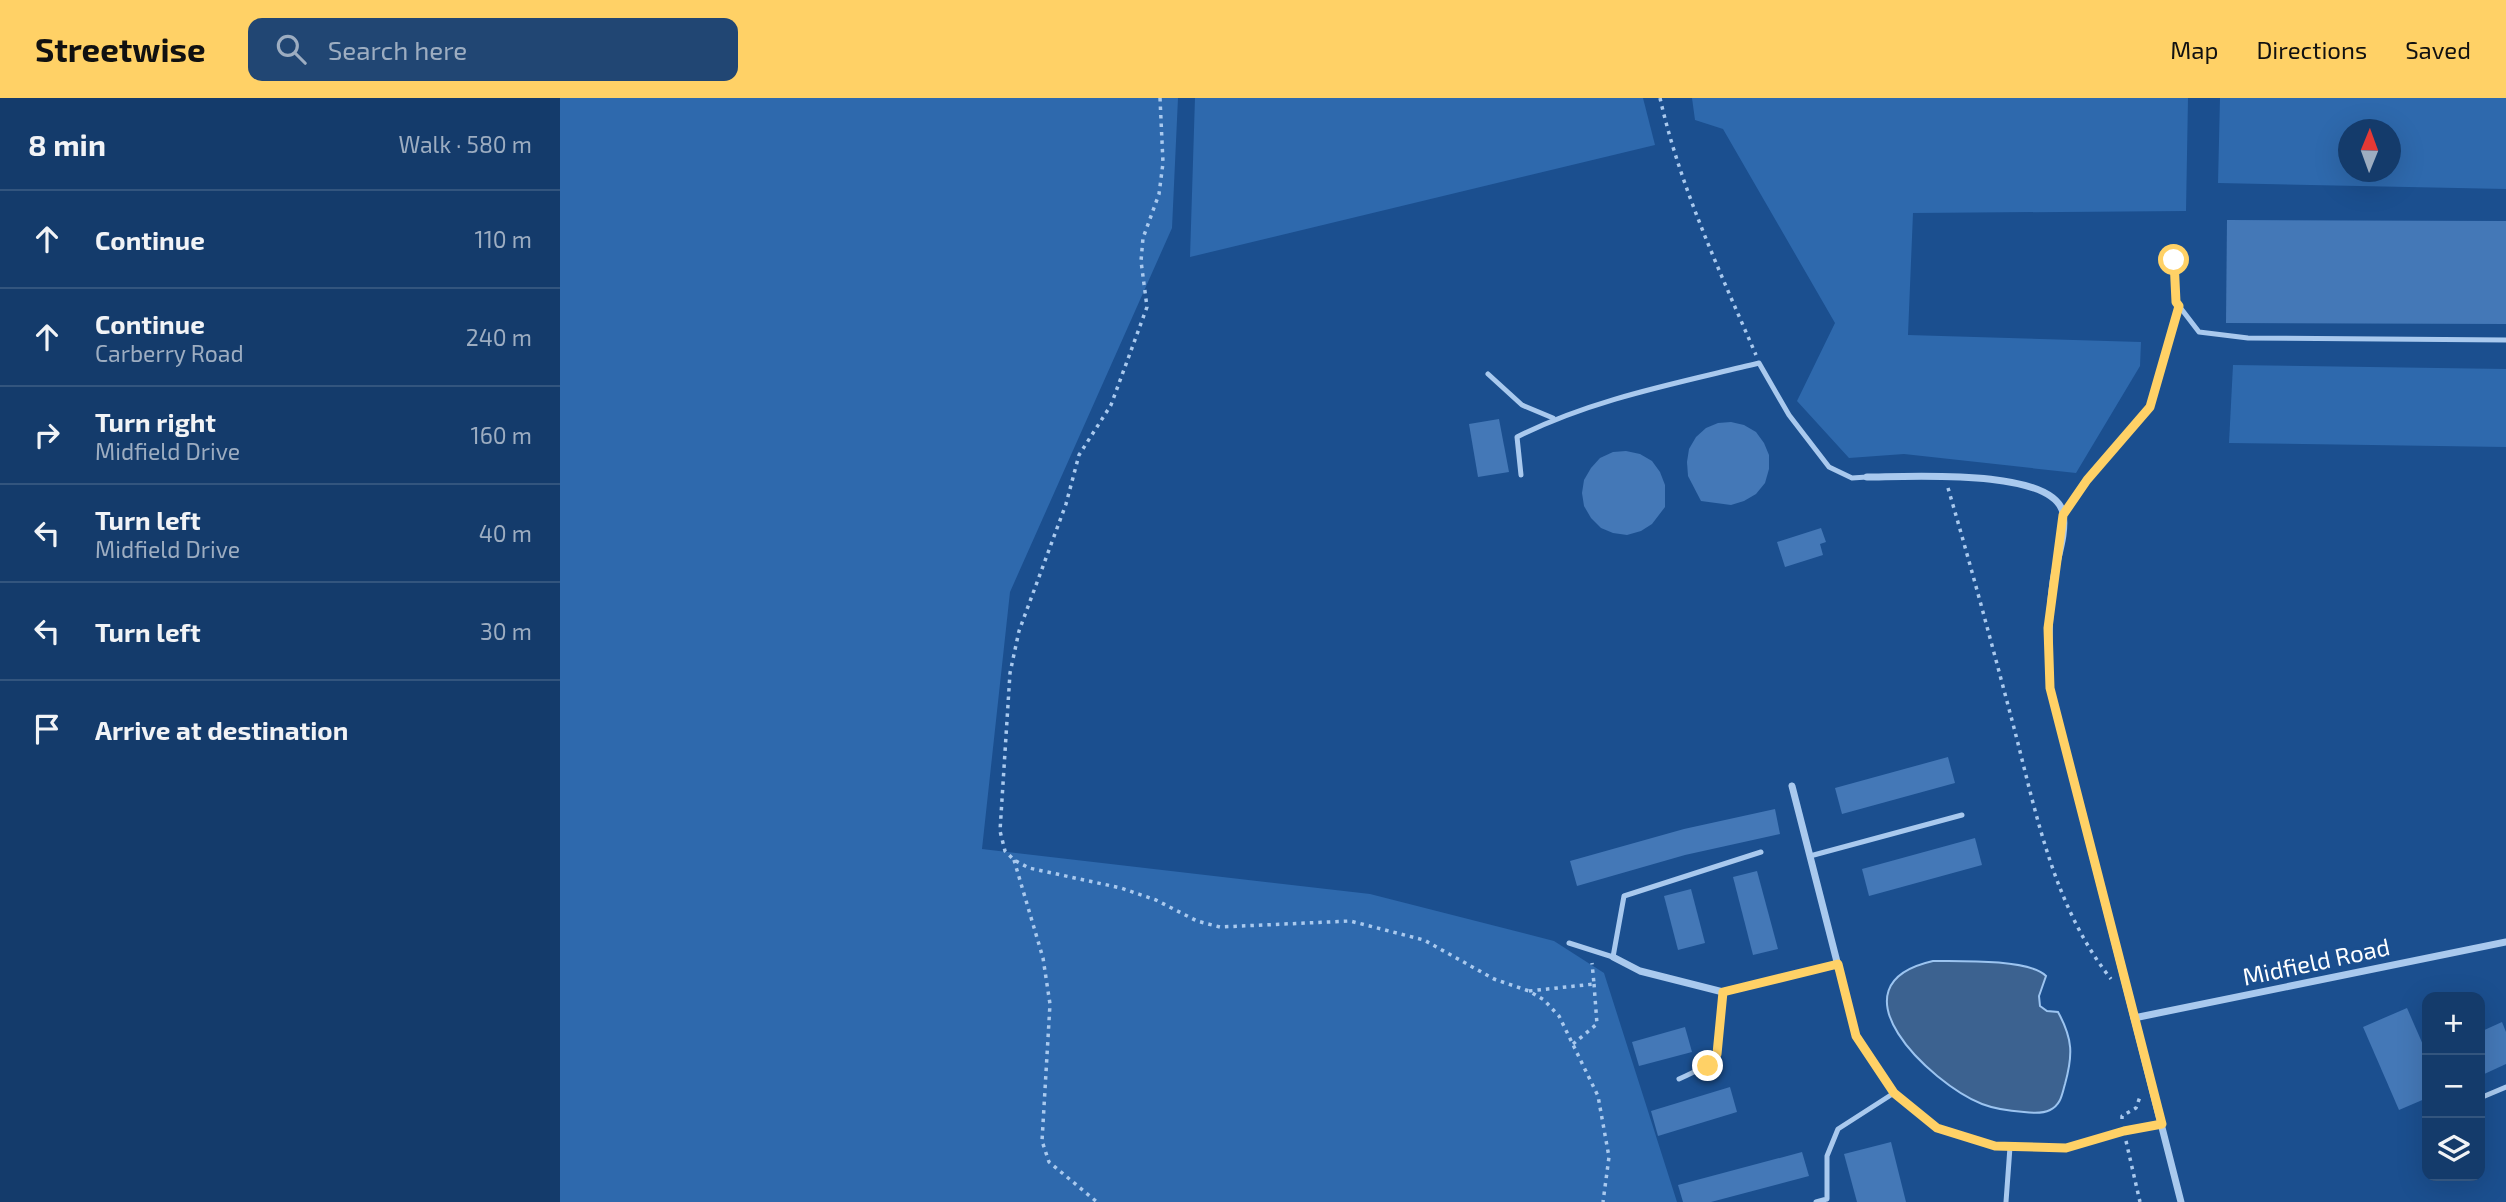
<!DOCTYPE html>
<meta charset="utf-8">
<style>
body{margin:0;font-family:"Exo 2",sans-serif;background:#214673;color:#f1f3f6}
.controls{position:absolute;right:21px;bottom:21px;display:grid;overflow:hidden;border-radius:14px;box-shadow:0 7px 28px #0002}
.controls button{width:63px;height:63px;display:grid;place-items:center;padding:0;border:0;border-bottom:2px solid #33557e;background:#143b6b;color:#f1f3f6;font:35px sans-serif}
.compass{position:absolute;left:1778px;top:21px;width:63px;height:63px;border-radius:50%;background:#143b6b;box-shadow:0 7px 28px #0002;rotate:1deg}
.stop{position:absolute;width:21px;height:21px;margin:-16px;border:5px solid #ffd166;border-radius:50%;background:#fff}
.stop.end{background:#ffd166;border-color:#fff;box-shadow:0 2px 7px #0008}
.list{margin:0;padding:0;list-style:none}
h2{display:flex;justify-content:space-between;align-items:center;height:91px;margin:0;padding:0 28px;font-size:30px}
h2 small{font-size:23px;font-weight:400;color:#9dadc1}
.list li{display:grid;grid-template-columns:46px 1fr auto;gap:21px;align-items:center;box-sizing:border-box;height:98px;padding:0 28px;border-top:2px solid #33557e}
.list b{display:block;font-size:26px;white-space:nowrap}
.list p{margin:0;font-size:23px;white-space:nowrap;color:#9dadc1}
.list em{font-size:23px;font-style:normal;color:#9dadc1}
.icon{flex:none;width:38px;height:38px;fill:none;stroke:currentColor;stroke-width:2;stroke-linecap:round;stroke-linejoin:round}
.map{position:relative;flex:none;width:1946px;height:1104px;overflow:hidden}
header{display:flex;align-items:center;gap:42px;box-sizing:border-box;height:98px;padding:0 35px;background:#ffd166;color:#111}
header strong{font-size:33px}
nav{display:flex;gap:38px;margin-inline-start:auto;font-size:24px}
.search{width:490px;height:63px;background:#214673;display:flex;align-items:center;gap:18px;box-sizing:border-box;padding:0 24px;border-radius:14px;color:#9dadc1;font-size:26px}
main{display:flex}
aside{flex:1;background:#143b6b}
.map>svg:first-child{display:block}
.green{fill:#2e69ad;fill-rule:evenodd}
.water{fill:#3c6290;stroke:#9cc4f0;stroke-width:2}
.building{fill:#4478b7}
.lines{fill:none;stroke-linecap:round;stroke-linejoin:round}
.path{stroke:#a9c9ee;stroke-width:3.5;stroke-dasharray:3.5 5;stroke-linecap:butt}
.lane{stroke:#a9c9ee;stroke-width:5}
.street{stroke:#a9c9ee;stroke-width:7}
.route{stroke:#ffd166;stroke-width:9}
.labels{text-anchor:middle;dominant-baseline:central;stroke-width:5;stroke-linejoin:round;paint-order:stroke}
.street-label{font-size:24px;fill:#fff;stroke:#1b4f8f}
</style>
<header>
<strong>Streetwise</strong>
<div class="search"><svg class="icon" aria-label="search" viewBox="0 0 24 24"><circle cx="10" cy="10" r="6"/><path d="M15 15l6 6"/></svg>Search here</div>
<nav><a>Map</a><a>Directions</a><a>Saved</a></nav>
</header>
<main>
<aside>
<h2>8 min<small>Walk · 580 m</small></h2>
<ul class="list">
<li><svg class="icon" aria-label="ahead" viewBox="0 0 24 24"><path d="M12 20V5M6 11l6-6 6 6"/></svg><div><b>Continue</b></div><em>110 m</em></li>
<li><svg class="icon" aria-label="ahead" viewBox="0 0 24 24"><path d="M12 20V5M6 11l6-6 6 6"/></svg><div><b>Continue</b><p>Carberry Road</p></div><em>240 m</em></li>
<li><svg class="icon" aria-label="right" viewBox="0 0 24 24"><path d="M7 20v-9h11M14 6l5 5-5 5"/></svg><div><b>Turn right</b><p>Midfield Drive</p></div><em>160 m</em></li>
<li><svg class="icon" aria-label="left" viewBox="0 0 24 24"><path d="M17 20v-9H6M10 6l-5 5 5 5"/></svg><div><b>Turn left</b><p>Midfield Drive</p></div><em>40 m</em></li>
<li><svg class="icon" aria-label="left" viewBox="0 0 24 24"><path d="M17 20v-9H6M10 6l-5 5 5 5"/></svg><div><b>Turn left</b></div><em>30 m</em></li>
<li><svg class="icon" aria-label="arrive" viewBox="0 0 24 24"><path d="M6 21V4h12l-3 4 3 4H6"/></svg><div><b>Arrive at destination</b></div></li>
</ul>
</aside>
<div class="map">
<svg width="1946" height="1104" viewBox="0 0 1946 1104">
<rect width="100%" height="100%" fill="#1b4f8f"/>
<g class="green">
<polygon points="0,0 618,0 612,130 450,494 422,751 810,796 994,843 1044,875 1117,1104 0,1104"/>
<polygon points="635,0 1083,0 1095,47 630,159"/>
<polygon points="1132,0 1628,0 1626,113 1353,115 1348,237 1581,244 1580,268 1516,375 1344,356 1289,360 1237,303 1275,225 1163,31 1135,22"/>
<path d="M1660 0H1946V91L1658 85ZM1788 32H1830V74H1788Z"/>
<polygon points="1673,267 1946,271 1946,349 1669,345"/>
</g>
<path class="water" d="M1373 863C1398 863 1470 861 1486 878L1479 898 1480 908 1487 913 1498 914C1513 941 1513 957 1505 986 1502 996 1501 1007 1490 1012 1482 1016 1472 1015 1464 1014 1450 1013 1435 1011 1422 1006 1370 985 1267 887 1373 863Z"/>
<g class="building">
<polygon points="1667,122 1946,123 1946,226 1666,225"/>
<polygon points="939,321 949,374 918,379 909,326"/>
<polygon points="1171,324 1184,327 1196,334 1204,345 1209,357 1209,371 1205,385 1196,396 1184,403 1171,407 1141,403 1128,378 1127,364 1129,351 1136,339 1146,330 1158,325"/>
<polygon points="1066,353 1080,356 1092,363 1100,374 1105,387 1105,409 1092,426 1081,433 1067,437 1053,435 1041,430 1031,420 1024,408 1022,395 1024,382 1031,370 1040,360 1053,354"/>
<polygon points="1261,430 1266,444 1260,446 1263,457 1225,469 1217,444"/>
<polygon points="1388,659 1395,685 1282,716 1275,690"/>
<polygon points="1215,711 1220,736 1125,757 1017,788 1010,763 1124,731"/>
<polygon points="1415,740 1422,767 1309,798 1302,771"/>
<polygon points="1197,773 1218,851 1193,857 1173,779"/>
<polygon points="1131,791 1145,845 1118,852 1104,798"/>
<polygon points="1847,910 1867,956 1867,1000 1839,1012 1803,929"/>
<polygon points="1942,924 1946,934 1946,966 1920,978 1920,934"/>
<polygon points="1125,929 1132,954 1079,968 1072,944"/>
<polygon points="1170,989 1177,1014 1098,1038 1091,1013"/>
<polygon points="1331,1044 1346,1104 1297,1104 1284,1056"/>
<polygon points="1242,1054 1249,1078 1151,1104 1123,1104 1118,1087"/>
</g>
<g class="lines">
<g class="path">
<polyline points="600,0 603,65 599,96 583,140 581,163 587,209 551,307 519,357 506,406 459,533 450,575 440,733 445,753 454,762 469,770 561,790 596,802 637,823 660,829 790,823 864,842 934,881 969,893 984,902 999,918 1038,998 1049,1059 1043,1104"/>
<path d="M1100 0C1120 89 1160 174 1196 257"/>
<path d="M1388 390C1411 468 1432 547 1453 626 1476 714 1493 808 1551 881"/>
<polyline points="454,762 483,860 490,906 482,1043 489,1064 537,1104"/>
<polyline points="969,893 1034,886 1032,865"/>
<polyline points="1013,946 1037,926 1034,886"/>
<polyline points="1562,1021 1562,1018 1576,1010 1581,996"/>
<polyline points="1566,1043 1580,1104"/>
</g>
<g class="lane">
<polyline points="1614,162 1616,204 1639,234 1688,240 1946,242"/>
<polyline points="928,276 962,307 993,320"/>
<path d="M961 377 957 339C1032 301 1118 285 1199 265L1229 317 1269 369 1292 380 1307 379"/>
<polyline points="1503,417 1527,382 1590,309 1619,208"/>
<polyline points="1250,758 1402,717"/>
<polyline points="1009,845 1053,859 1064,798 1201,754"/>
<path d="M1119 981C1152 966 1160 962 1160 924"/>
<polyline points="1920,1000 1946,989"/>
<polyline points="1256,1104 1267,1101 1267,1058 1278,1031 1334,995"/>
<polyline points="1446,1104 1450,1049"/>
</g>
<g class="street">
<path d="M1307 379C1344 379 1493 369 1503 415 1507 437 1496 462 1493 484 1488 520 1489 554 1490 590L1621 1104"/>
<polyline points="1232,688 1296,938 1334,995 1377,1030 1435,1048 1506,1050 1564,1033 1602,1026"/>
<polyline points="1053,859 1080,873 1163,894 1278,866"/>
<polyline points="1574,920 1946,844"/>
<polyline points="1160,924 1163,894"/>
</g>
</g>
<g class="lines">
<polyline class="route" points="1148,968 1157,956 1163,894 1278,866 1296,938 1334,995 1377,1030 1435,1048 1506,1050 1564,1033 1602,1026 1490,590 1488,530 1503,417 1527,382 1590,309 1619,208 1616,204 1614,162"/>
</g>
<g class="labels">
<g class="street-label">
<text transform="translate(1756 863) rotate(-12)">Midfield Road</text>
</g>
</g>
</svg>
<div class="controls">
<button>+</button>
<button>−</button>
<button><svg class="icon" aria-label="layers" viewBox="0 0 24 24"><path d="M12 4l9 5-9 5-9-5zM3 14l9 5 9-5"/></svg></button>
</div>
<svg class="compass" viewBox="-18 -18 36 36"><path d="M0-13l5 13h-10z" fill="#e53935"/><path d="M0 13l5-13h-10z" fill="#9dadc1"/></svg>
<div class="stop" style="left:1614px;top:162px"></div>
<div class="stop end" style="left:1148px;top:968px"></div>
</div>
</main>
